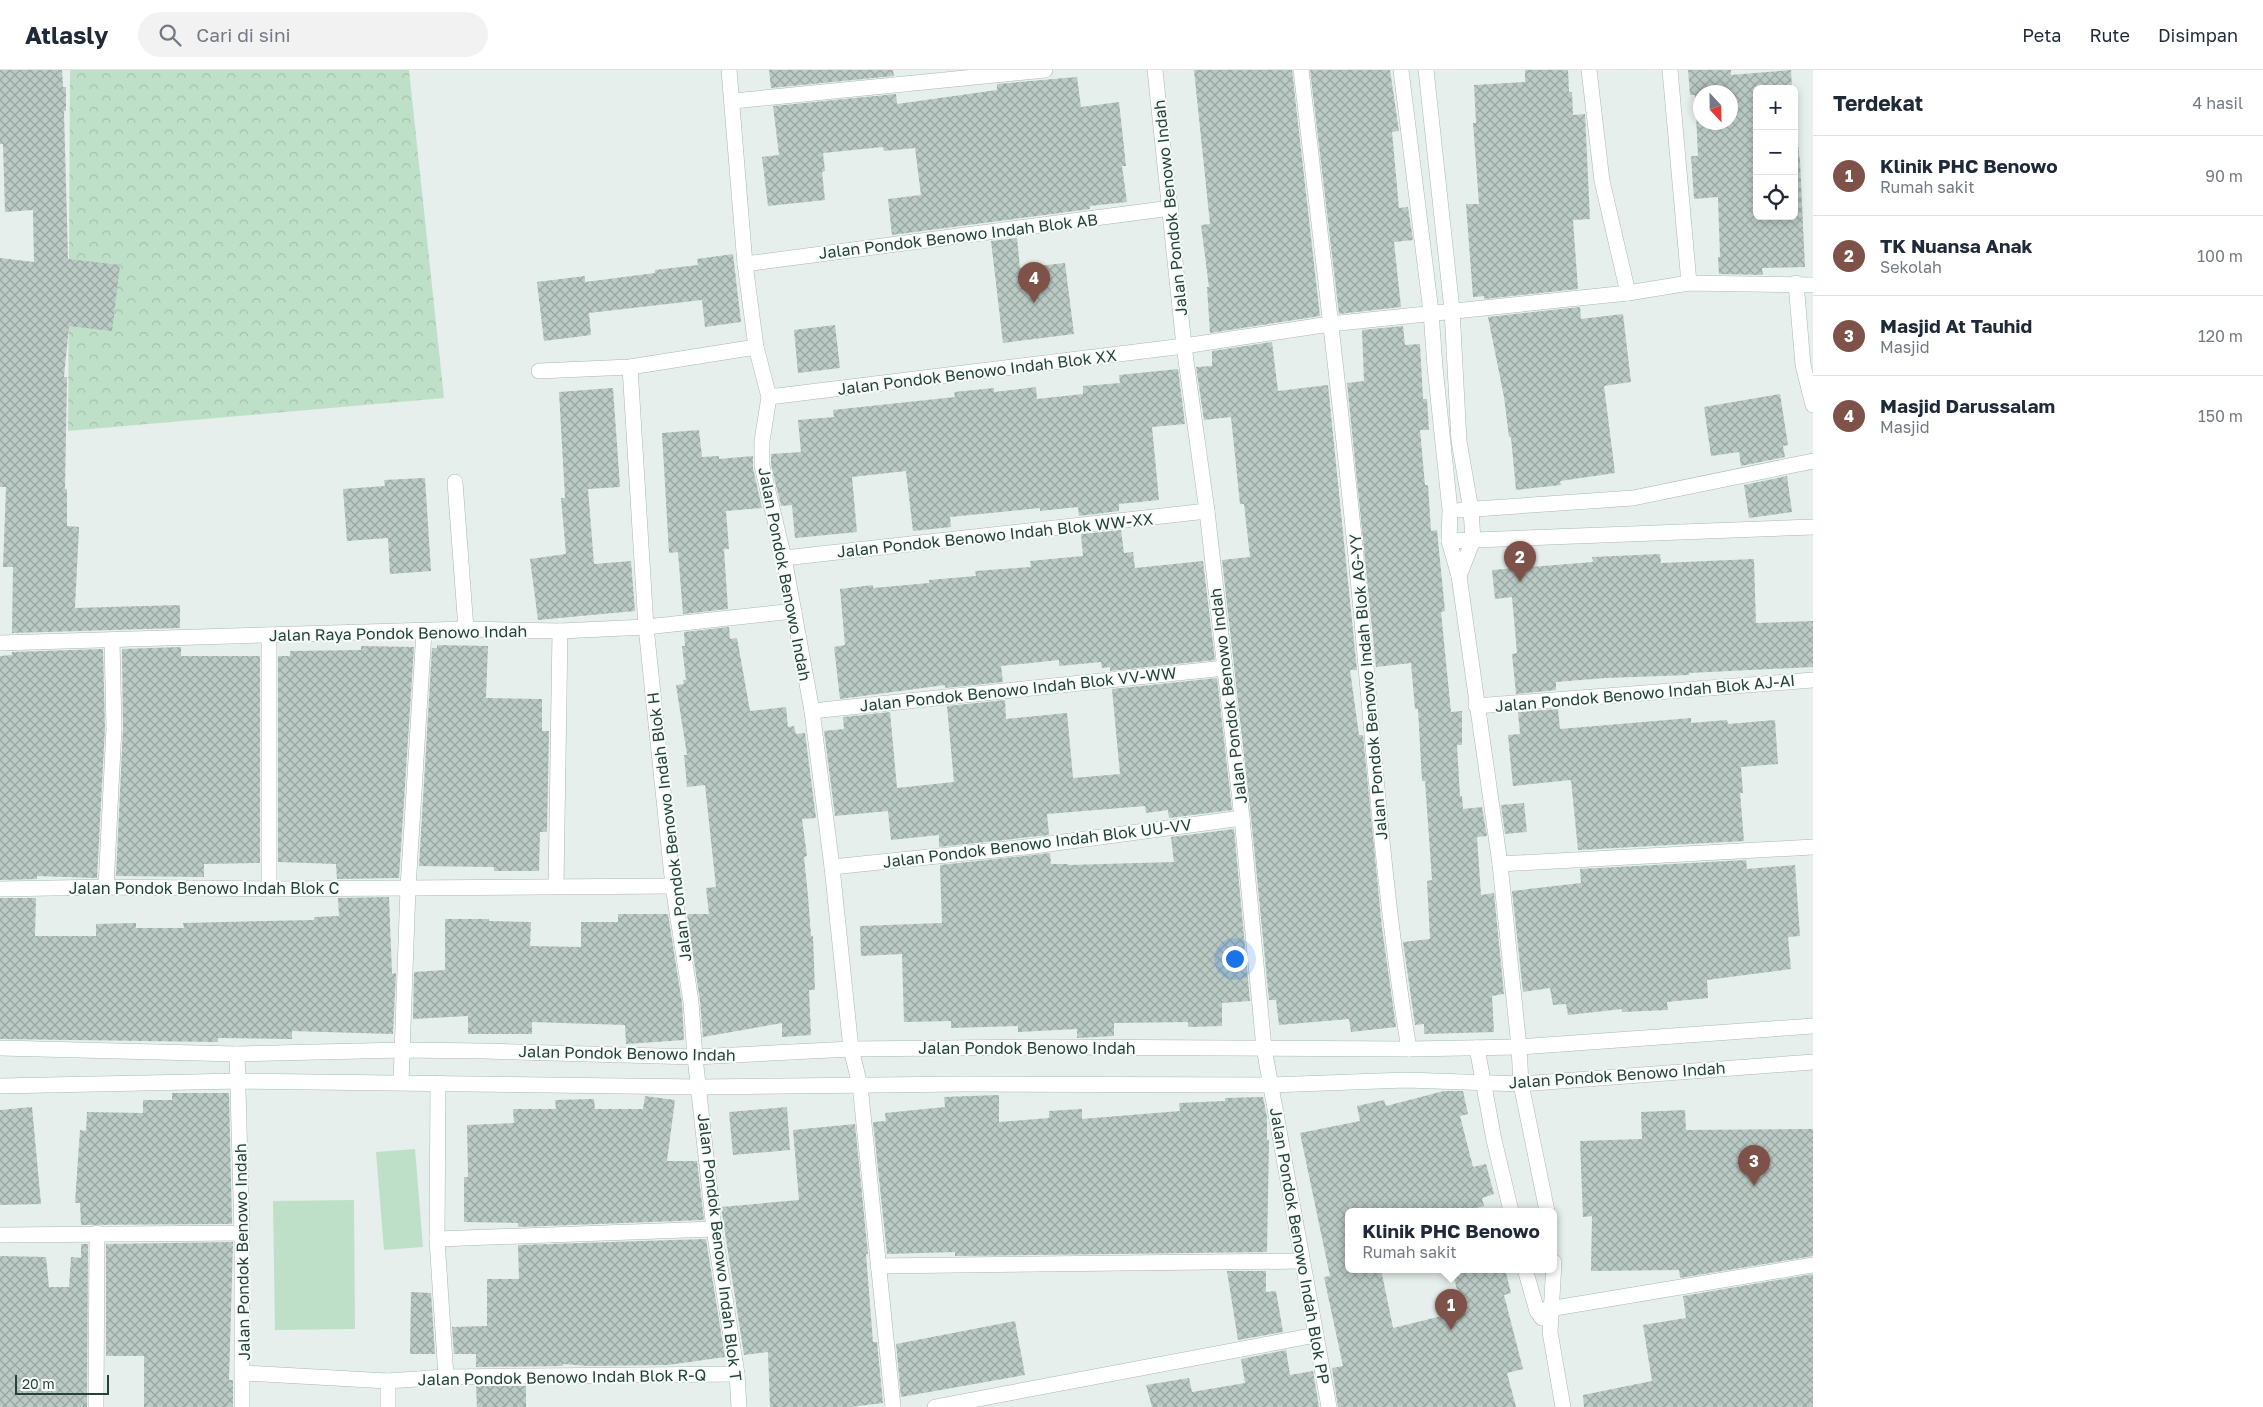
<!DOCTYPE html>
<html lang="id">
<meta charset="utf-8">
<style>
body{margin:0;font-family:"Golos Text",sans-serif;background:#f2f2f3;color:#1f2937}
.controls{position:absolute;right:15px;top:15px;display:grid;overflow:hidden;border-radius:8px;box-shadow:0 2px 8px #0003}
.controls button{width:45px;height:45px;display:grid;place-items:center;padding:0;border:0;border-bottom:1px solid #e0e1e3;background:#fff;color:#1f2937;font:25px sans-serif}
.compass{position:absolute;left:1693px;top:15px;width:45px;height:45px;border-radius:50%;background:#fff;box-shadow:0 2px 8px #0003;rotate:158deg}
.scale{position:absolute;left:15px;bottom:12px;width:94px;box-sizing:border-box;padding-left:5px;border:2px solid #24423a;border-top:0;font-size:14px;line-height:18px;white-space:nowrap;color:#24423a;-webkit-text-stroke:4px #f7fbf9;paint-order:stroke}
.you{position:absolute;left:1234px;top:888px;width:18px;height:18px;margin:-12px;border:4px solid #fff;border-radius:50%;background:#1a73e8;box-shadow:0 0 0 8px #1a73e833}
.badge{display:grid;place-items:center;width:32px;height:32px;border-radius:50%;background:#7f5249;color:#fff;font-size:16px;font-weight:700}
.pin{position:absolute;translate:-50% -41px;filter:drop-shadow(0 1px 2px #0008)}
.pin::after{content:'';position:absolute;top:26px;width:18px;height:15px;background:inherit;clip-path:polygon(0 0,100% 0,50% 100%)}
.popup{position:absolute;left:1345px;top:1138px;width:212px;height:65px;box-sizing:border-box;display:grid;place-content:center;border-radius:8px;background:#fff;filter:drop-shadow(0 1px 4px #0005);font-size:16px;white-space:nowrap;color:#747a83}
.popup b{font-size:19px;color:#1f2937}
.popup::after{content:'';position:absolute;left:50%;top:100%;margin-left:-10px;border:10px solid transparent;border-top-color:#fff}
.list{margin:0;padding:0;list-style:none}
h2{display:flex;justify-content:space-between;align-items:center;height:65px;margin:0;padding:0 20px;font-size:21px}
h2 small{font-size:16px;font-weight:400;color:#747a83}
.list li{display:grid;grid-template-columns:32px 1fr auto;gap:15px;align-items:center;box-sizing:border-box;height:80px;padding:0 20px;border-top:1px solid #e0e1e3}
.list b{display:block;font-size:19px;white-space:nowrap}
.list p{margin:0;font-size:16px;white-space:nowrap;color:#747a83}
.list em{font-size:16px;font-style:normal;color:#747a83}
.icon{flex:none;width:28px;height:28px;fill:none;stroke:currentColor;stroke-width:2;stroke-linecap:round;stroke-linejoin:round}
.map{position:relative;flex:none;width:1813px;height:1337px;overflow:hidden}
header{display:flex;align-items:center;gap:30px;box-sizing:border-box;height:70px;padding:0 25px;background:#fff;border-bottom:1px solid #e0e1e3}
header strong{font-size:24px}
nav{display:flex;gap:28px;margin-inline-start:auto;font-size:18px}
.search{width:350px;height:45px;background:#f2f2f3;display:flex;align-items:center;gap:12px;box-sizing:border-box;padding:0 18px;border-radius:28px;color:#747a83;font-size:19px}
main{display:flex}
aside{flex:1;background:#fff}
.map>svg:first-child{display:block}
.park{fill:url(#park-crowns)}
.garden{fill:#bfe0c8}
.building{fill:url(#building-cross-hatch);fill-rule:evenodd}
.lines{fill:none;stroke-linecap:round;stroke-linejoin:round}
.minor-casing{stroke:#a8b8b2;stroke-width:16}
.minor{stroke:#fff;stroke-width:15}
.labels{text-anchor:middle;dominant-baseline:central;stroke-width:4;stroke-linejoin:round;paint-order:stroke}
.street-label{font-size:16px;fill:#24423a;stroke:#f7fbf9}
</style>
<header>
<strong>Atlasly</strong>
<div class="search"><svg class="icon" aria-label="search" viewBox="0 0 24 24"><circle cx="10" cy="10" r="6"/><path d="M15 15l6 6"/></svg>Cari di sini</div>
<nav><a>Peta</a><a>Rute</a><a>Disimpan</a></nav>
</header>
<main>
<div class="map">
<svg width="1813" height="1337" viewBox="0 0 1813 1337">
<defs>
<pattern id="park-crowns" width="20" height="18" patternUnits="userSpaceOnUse" patternTransform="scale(1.25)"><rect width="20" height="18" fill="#bfe0c8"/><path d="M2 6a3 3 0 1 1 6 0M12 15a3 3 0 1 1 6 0" fill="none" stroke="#a4c1ad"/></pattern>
<pattern id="building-cross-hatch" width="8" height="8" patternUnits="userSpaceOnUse" patternTransform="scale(1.25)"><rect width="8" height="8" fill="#bbcac4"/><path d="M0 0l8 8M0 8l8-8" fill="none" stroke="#98a6a0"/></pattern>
</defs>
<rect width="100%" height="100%" fill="#e6efeb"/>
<polygon class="park" points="70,0 409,0 444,328 68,361"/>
<g class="garden">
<polygon points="415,1079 423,1177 384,1180 376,1082"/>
<polygon points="354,1130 355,1259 275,1260 273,1131"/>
</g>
<g class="building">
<polygon points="0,0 62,0 63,17 66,17 66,41 64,41 68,189 120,195 112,261 69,256 64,307 67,307 65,419 67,419 67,456 79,457 75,538 180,535 180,558 12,563 13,497 3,497 6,417 0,417 0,188 34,192 33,140 5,142 3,74 0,74"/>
<polygon points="769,0 893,0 894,6 771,18"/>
<polygon points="1194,0 1292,0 1320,246 1210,263 1207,217 1209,217 1201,155 1210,154"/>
<polygon points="1310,0 1390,0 1399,61 1392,62 1399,138 1408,137 1413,170 1394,172 1401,237 1339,244"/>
<polygon points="1525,0 1568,0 1569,22 1572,22 1573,45 1585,44 1590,149 1573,150 1578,219 1484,229 1484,226 1473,227 1466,134 1479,134 1473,53 1476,53 1474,15 1525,12"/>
<path d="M1688 0H1731V5L1791 0 1792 19H1757V146H1794V39L1800 91 1805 197 1762 198 1763 205 1719 204 1718 187H1720L1718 127 1694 129 1691 86H1698L1695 25H1690ZM1700 22H1730V52H1700Z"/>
<polygon points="1077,7 1081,37 1119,32 1126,96 1122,96 1127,132 1090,136 1090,139 892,165 888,129 921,125 915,78 884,81 883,77 823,83 825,101 822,102 825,130 768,136 762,87 779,85 773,36 896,24 897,34 997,20 997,14"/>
<polygon points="1017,168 1020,198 1065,193 1074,264 1003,273 991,171"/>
<polygon points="733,184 741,252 705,257 702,230 589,243 591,265 544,271 537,212 585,206 585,212 655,203 655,200 698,195 697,189"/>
<polygon points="1580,237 1581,249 1623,244 1631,312 1604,316 1615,403 1560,411 1561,415 1516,420 1511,367 1509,367 1504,327 1488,247"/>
<polygon points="835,255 840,298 798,303 794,260"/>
<polygon points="1403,256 1405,275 1420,274 1423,329 1427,329 1429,360 1420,360 1425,415 1428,415 1431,461 1437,460 1445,541 1441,542 1451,642 1462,641 1462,675 1457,675 1460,726 1462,726 1463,739 1482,737 1487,766 1477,767 1481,825 1494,823 1504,924 1492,926 1494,962 1424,964 1424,954 1415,955 1403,872 1430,869 1427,811 1432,810 1425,711 1422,711 1418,639 1415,639 1411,593 1376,597 1347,313 1364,311 1362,260"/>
<polygon points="1272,272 1278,321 1328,315 1357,600 1350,600 1359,665 1363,665 1382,858 1396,957 1351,962 1349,949 1279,955 1276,930 1269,930 1251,747 1222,490 1250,487 1244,434 1240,434 1231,347 1204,350 1196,297 1212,296 1212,281"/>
<polygon points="1178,299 1185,354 1152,357 1159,430 1119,434 1119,441 1079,446 1078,437 1040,441 1040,438 950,447 951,457 913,461 906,401 852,407 857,462 795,468 792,435 781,436 771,395 771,384 801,382 798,350 834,347 833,340 955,327 954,322 994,318 994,322 1036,317 1037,329 1083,324 1083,316 1120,313 1119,305"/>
<polygon points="613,318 620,417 588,419 594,494 631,491 635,541 538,550 530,489 566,484 561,428 565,428 559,322"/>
<polygon points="1780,324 1788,375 1783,376 1785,387 1741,396 1739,382 1711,386 1704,337"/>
<polygon points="699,360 702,387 719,386 719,389 753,386 753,398 762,438 726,441 729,479 724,479 728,539 683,544 678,482 669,483 662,363"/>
<polygon points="1787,406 1792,442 1749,448 1744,415"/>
<polygon points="425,408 431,501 390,504 388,468 347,471 343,419 385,416 384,410"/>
<polygon points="1121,460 1124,483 1133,482 1135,498 1203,491 1215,590 1110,601 1110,597 1102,598 1101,592 1059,596 1059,590 1001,596 1003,612 945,618 945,615 840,629 834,577 845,575 840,519 873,515 873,518 929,513 929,510 976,506 975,501 1031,497 1030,491 1083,486 1081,464"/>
<polygon points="1660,484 1661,493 1754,489 1756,553 1813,551 1813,597 1689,603 1689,605 1605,608 1556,612 1556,620 1516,624 1512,584 1517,583 1512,527 1495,529 1492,500 1593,492 1592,487"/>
<polygon points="729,557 730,569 737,568 750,641 786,637 788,657 794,656 796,664 805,663 816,748 802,749 807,786 804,787 808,826 811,866 813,866 815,920 809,920 811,965 782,967 782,953 703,967 700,931 687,844 709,844 706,818 716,817 705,715 687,717 684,685 687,685 676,615 684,614 683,610 686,610 682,576 685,576 684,562"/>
<polygon points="437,575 488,576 486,628 542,629 542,661 549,661 547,762 540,762 539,801 494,801 494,797 419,796 432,578 437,578"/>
<polygon points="361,576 414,577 399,808 337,809 336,794 278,792 278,586 290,586 290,581 361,580"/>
<polygon points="181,577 181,586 260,586 260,793 204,794 204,807 116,806 123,658 122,579"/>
<polygon points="103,579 105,658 97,808 37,806 37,809 0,810 0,586 12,585 12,582"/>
<polygon points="1217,608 1232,740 1169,748 1168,740 1146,743 1145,736 1047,744 1049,765 939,777 939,765 891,770 888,741 835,746 824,661 844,659 843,647 890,642 897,718 954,712 947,636 1005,630 1006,649 1067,643 1073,708 1120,704 1112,619"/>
<polygon points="1558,639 1560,659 1691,648 1691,653 1727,650 1728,654 1775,650 1778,694 1741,697 1743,723 1740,723 1744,771 1578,780 1571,710 1513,716 1508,665 1520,664 1518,642"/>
<polygon points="1524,733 1527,762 1505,764 1501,735"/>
<polygon points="1234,759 1250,931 1222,933 1222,956 1188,957 1188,952 1114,953 1114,966 1077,968 1077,959 1018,962 1018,956 951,958 951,951 904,952 902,884 861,886 860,856 942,853 940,795 1050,783 1051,794 1068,794 1068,795 1174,792 1171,767"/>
<polygon points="1746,790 1747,799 1795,795 1800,866 1788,867 1791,899 1707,910 1708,928 1667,932 1668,940 1622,942 1622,939 1568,945 1566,934 1553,935 1550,918 1523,922 1512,821 1581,813 1580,799"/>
<polygon points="389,827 392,904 396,903 393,964 292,961 292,969 218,968 218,972 0,969 0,828 36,828 35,866 96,866 96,854 136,853 136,858 184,858 183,853 314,850 314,847 339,846 338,828"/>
<polygon points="618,844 668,844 682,933 684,970 626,974 625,955 532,952 532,964 468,964 468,946 413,949 414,902 445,900 445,849 489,849 489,851 531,852 530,876 581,877 581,852 618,852"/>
<polygon points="1444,1021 1463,1021 1468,1044 1460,1046 1473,1097 1486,1094 1494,1124 1482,1128 1484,1136 1476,1138 1477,1141 1348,1141 1348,1199 1381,1199 1393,1258 1462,1241 1452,1199 1505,1199 1511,1223 1504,1225 1523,1299 1507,1303 1516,1337 1338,1337 1332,1298 1343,1296 1324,1207 1330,1206 1300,1063 1360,1051 1357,1036 1384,1030 1386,1036"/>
<polygon points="172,1023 229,1023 232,1154 81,1155 80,1133 75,1133 80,1060 86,1061 87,1042 143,1043 143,1030 172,1030"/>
<polygon points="999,1025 999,1052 1049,1048 1049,1041 1082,1039 1082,1049 1180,1041 1179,1033 1225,1031 1225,1028 1263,1027 1267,1047 1267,1070 1269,1070 1267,1182 955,1186 955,1182 887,1184 873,1052 886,1051 885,1043 945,1037 944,1027"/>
<polygon points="645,1026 675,1030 667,1091 697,1091 704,1150 518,1157 518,1153 464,1152 464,1107 468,1107 467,1055 514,1053 513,1039 556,1039 555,1030 594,1029 595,1039 643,1039"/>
<polygon points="32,1037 41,1134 0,1135 0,1040"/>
<polygon points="787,1037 790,1080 733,1085 729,1042"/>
<polygon points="1685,1040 1686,1060 1813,1059 1813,1186 1680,1208 1679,1200 1591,1201 1592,1146 1583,1147 1580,1071 1642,1069 1641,1042"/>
<polygon points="855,1054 868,1184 866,1184 873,1272 877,1272 883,1333 850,1337 770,1337 768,1282 744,1285 721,1137 799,1130 793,1060"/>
<polygon points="706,1169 725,1287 668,1295 588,1296 563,1294 563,1296 476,1297 476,1284 454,1284 452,1257 487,1256 487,1209 519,1209 518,1175"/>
<polygon points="233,1172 229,1310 233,1310 233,1337 144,1337 144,1286 106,1286 106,1174"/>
<polygon points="81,1174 88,1174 87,1337 0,1337 0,1186 46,1187 49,1217 69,1217 71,1187 81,1188"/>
<polygon points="1227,1201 1266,1201 1266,1222 1276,1221 1283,1262 1238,1270"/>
<polygon points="1813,1204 1813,1337 1584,1337 1583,1325 1652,1311 1643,1255 1686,1248 1683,1226"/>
<polygon points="411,1222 431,1223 435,1284 410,1284"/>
<polygon points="1015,1251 1025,1305 901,1327 896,1274"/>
<polygon points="1286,1280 1290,1305 1313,1301 1319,1337 1152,1337 1146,1315 1189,1308 1192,1322 1245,1313 1241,1289"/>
<polygon points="476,1316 526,1316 526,1337 477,1337"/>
</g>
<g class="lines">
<g class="minor-casing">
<g id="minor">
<polyline points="729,0 745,194 756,277 769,327 762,371 762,396 784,488 812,641 832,797 851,979 860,1015 893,1337"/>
<polyline points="1155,0 1184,276 1207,441 1242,748 1264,978 1329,1337"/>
<path d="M1301 0C1320 162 1340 325 1356 487 1372 651 1382 817 1409 979"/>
<polyline points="1401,0 1431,242 1435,297 1450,440 1449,471 1459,506 1500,794 1519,977 1521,1014 1547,1141"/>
<polyline points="1426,0 1452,240 1459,371 1471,440 1473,470 1459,506"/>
<polyline points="1589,0 1602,111 1628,223"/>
<polyline points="1670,0 1689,213"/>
<polyline points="733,31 1045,0"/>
<polyline points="745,194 1171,138"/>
<polyline points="1796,213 1803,295 1813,335"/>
<polyline points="630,297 646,557 673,816 691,932 695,987 714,1159 737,1304 739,1337"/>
<polyline points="539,301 630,297 756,277"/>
<polyline points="769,327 1184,276 1330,254 1628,223 1689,213 1813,215"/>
<polyline points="455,412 466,559"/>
<polyline points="1461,440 1633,428 1813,391"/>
<polyline points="1449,471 1813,457"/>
<polyline points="784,488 1207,441"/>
<polyline points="0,573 466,559 560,561 646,557 794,541"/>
<polyline points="1476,636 1813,610"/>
<polyline points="812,641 1225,598"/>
<polyline points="1500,794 1813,777"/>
<polyline points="832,797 1026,777 1242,748"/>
<polyline points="556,816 560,561"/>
<polyline points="106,817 114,658 112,570"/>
<polyline points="0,819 106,817 269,819 673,816"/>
<polyline points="269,819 269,565"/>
<polyline points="0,978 237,984 403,980 484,981 695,987 851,979 1047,977 1409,979 1519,977 1813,956"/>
<polyline points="1477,978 1494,1070 1511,1141"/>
<polyline points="237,984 242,1163 242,1337"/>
<polyline points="401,1012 408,818 424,561"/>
<polyline points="438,1013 437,1169 446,1307"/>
<polyline points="0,1016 239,1011 700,1017 965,1014 1271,1015 1406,1010 1521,1014 1813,992"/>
<polyline points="0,1165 242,1163"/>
<polyline points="437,1169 714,1159"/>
<polyline points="1554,1192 1550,1262 1563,1337"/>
<polyline points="878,1196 1302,1191"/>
<polyline points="1525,1199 1537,1241 1542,1248"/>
<polyline points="1537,1241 1813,1195"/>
<polyline points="244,1303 388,1311 446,1307 737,1304"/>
<polyline points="96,1337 97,1163"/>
<polyline points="388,1337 388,1311"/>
<polyline points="935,1337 1316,1265"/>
</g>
</g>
<use href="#minor" class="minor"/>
</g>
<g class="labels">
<g class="street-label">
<text transform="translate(1170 138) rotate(-96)">Jalan Pondok Benowo Indah</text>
<text transform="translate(958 166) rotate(-7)">Jalan Pondok Benowo Indah Blok AB</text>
<text transform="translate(977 302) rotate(-7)">Jalan Pondok Benowo Indah Blok XX</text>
<text transform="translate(995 465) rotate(-6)">Jalan Pondok Benowo Indah Blok WW-XX</text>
<text transform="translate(785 504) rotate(79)">Jalan Pondok Benowo Indah</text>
<text transform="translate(398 563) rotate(-1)">Jalan Raya Pondok Benowo Indah</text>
<text transform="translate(1368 617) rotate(-95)">Jalan Pondok Benowo Indah Blok AG-YY</text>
<text transform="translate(1018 619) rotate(-6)">Jalan Pondok Benowo Indah Blok VV-WW</text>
<text transform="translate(1645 623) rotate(-5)">Jalan Pondok Benowo Indah Blok AJ-AI</text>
<text transform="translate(1228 626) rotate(-97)">Jalan Pondok Benowo Indah</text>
<text transform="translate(669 757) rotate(-97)">Jalan Pondok Benowo Indah Blok H</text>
<text transform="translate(1037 773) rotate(-7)">Jalan Pondok Benowo Indah Blok UU-VV</text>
<text x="204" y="818">Jalan Pondok Benowo Indah Blok C</text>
<text x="1027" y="978">Jalan Pondok Benowo Indah</text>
<text transform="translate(627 983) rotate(1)">Jalan Pondok Benowo Indah</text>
<text transform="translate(1617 1005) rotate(-4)">Jalan Pondok Benowo Indah</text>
<text transform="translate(1300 1176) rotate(80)">Jalan Pondok Benowo Indah Blok PP</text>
<text transform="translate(720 1177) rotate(83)">Jalan Pondok Benowo Indah Blok T</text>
<text transform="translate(242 1182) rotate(-91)">Jalan Pondok Benowo Indah</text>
<text transform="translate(562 1307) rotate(-1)">Jalan Pondok Benowo Indah Blok R-Q</text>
</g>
</g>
</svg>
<div class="controls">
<button>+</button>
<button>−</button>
<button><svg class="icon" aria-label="locate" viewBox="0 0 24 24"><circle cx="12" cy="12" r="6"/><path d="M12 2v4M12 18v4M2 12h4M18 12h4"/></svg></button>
</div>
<svg class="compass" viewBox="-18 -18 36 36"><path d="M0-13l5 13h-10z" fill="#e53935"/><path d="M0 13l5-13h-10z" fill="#747a83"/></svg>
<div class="scale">20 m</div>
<div class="you"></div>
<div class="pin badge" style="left:1451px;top:1260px">1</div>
<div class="popup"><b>Klinik PHC Benowo</b>Rumah sakit</div>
<div class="pin badge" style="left:1520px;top:512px">2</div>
<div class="pin badge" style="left:1754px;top:1116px">3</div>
<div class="pin badge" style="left:1034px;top:233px">4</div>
</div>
<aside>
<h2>Terdekat<small>4 hasil</small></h2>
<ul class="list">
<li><span class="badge">1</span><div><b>Klinik PHC Benowo</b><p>Rumah sakit</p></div><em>90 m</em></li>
<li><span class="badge">2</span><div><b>TK Nuansa Anak</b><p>Sekolah</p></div><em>100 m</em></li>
<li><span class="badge">3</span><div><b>Masjid At Tauhid</b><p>Masjid</p></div><em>120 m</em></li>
<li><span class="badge">4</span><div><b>Masjid Darussalam</b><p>Masjid</p></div><em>150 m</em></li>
</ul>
</aside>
</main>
